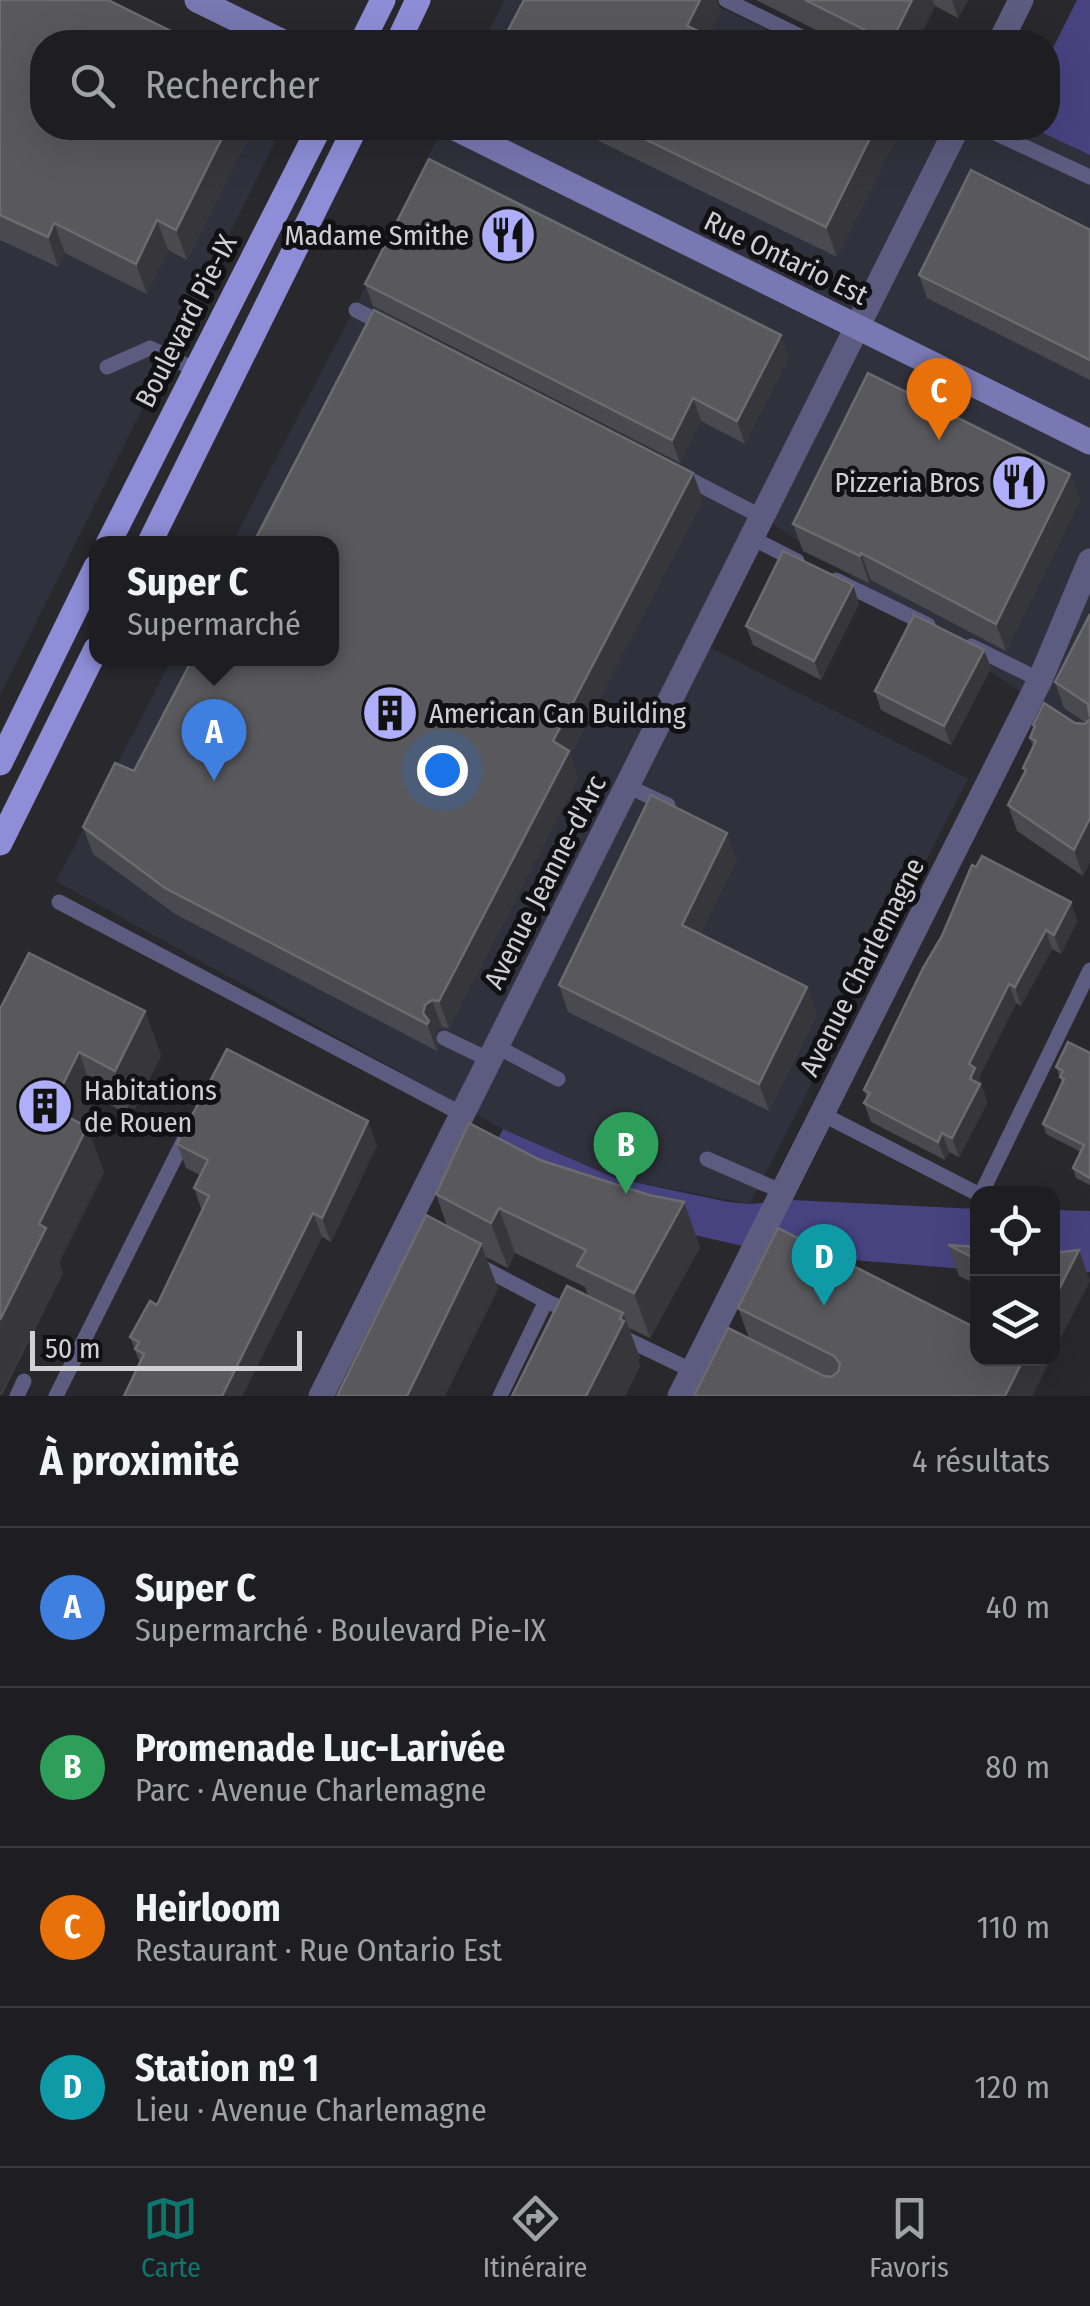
<!DOCTYPE html>
<html lang="fr">
<meta charset="utf-8">
<style>
body{margin:0;font-family:"Fira Sans Condensed",sans-serif;background:#26272a;color:#f1f3f6}
.controls{position:absolute;right:30px;bottom:30px;display:grid;overflow:hidden;border-radius:20px;box-shadow:0 10px 40px #0002}
.controls button{width:90px;height:90px;display:grid;place-items:center;padding:0;border:0;border-bottom:2px solid #3c3c40;background:#1e1e22;color:#f1f3f6;font:50px sans-serif}
.scale{position:absolute;left:30px;bottom:25px;width:272px;box-sizing:border-box;padding-left:10px;border:5px solid #d1d1d5;border-top:0;font-size:28px;line-height:35px;white-space:nowrap;color:#d1d1d5;-webkit-text-stroke:8px #111113;paint-order:stroke}
.you{position:absolute;left:442px;top:770px;width:35px;height:35px;margin:-25px;border:8px solid #fff;border-radius:50%;background:#1a73e8;box-shadow:0 0 0 15px #1a73e833}
.badge{display:grid;place-items:center;width:65px;height:65px;border-radius:50%;background:#0f766e;color:#fff;font-size:32px;font-weight:700}
.pin{position:absolute;translate:-50% -82px;filter:drop-shadow(0 2px 5px #0008)}
.pin::after{content:'';position:absolute;top:52px;width:35px;height:30px;background:inherit;clip-path:polygon(0 0,100% 0,50% 100%)}
.popup{position:absolute;left:89px;top:536px;width:250px;height:130px;box-sizing:border-box;display:grid;place-content:center;border-radius:20px;background:#1e1e22;filter:drop-shadow(0 2px 8px #0005);font-size:32px;white-space:nowrap;color:#a1a2a5}
.popup b{font-size:38px;color:#f1f3f6}
.popup::after{content:'';position:absolute;left:50%;top:100%;margin-left:-20px;border:20px solid transparent;border-top-color:#1e1e22}
.list{margin:0;padding:0;list-style:none}
h2{display:flex;justify-content:space-between;align-items:center;height:130px;margin:0;padding:0 40px;font-size:42px}
h2 small{font-size:32px;font-weight:400;color:#a1a2a5}
.list li{display:grid;grid-template-columns:65px 1fr auto;gap:30px;align-items:center;box-sizing:border-box;height:160px;padding:0 40px;border-top:2px solid #3c3c40}
.list b{display:block;font-size:38px;white-space:nowrap}
.list p{margin:0;font-size:32px;white-space:nowrap;color:#a1a2a5}
.list em{font-size:32px;font-style:normal;color:#a1a2a5}
.icon{flex:none;width:55px;height:55px;fill:none;stroke:currentColor;stroke-width:2;stroke-linecap:round;stroke-linejoin:round}
.map{position:relative;flex:none;width:1090px;height:1396px;overflow:hidden}
.search{position:absolute;background:#1e1e22;box-shadow:0 10px 40px #0002;left:30px;right:30px;top:30px;height:110px;display:flex;align-items:center;gap:25px;box-sizing:border-box;padding:0 35px;border-radius:40px;color:#a1a2a5;font-size:38px}
.sheet{height:770px;background:#1e1e22}
nav{display:flex;justify-content:space-around;align-items:center;box-sizing:border-box;height:140px;border-top:2px solid #3c3c40;background:#1e1e22;font-size:28px;color:#a1a2a5}
nav a{display:grid;justify-items:center;gap:5px}
nav .on{color:#0f766e}
.map>svg:first-child{display:block}
.built{fill:#30313c}
.green{fill:#464380}
.lines{fill:none;stroke-linecap:round;stroke-linejoin:round}
.service{stroke:#5c5c80;stroke-width:15}
.minor{stroke:#5c5c80;stroke-width:25}
.secondary{stroke:#7878b2;stroke-width:25}
.primary{stroke:#8e8ed8;stroke-width:25}
.wall{fill:#49494f}
.shaded-wall{fill:#36363b}
.building{fill:#58585d;stroke:#6b6b70;stroke-width:2.5}
.labels{text-anchor:middle;dominant-baseline:central;stroke-width:10;stroke-linejoin:round;paint-order:stroke}
.poi-label{font-size:28px;fill:#d1d1d5;stroke:#111113;text-anchor:end}
.street-label{font-size:28px;fill:#d1d1d5;stroke:#111113}
</style>
<div class="map">
<svg width="1090" height="1396" viewBox="0 0 1090 1396">
<rect width="100%" height="100%" fill="#28282d"/>
<g class="built">
<polygon points="0,0 42,42 42,128 282,128 0,695"/>
<polygon points="504,0 705,0 793,42 484,42"/>
<polygon points="442,128 1032,128 1090,155 1090,739 763,517 690,637 968,779 750,1204 615,1178 503,1129 56,881 172,659 332,658 332,544 232,543 359,300"/>
</g>
<g class="green">
<polygon points="1077,0 1090,0 1090,155 1032,128 1048,128 1048,58"/>
<polygon points="503,1129 615,1178 728,1202 750,1204 792,1200 977,1209 977,1270 778,1254 641,1223 489,1157"/>
<polygon points="1053,1210 1090,1211 1090,1272 1053,1273"/>
</g>
<g class="lines">
<g class="service">
<polyline points="726,0 812,42"/>
<polyline points="984,128 1090,177"/>
<polyline points="356,310 389,327"/>
<polyline points="107,367 150,348 194,369"/>
<polyline points="681,475 762,517"/>
<polyline points="752,538 797,561"/>
<polyline points="836,580 928,625"/>
<polyline points="971,646 1040,680"/>
<polyline points="627,786 668,805"/>
<polyline points="59,902 462,1114"/>
<polyline points="444,1038 490,1060"/>
<polyline points="496,1046 558,1079"/>
<polyline points="822,1114 978,1194"/>
<polyline points="707,1159 783,1192"/>
<polyline points="981,1194 1090,970"/>
<polyline points="474,1263 546,1301"/>
<polyline points="616,1334 693,1371"/>
<polyline points="17,1396 24,1381"/>
<polyline points="56,1396 188,1132"/>
<polyline points="500,1396 546,1301 573,1313"/>
</g>
<g class="minor">
<polyline points="1000,42 1021,0"/>
<polyline points="321,1396 957,128"/>
<polyline points="680,1396 1040,680 1090,561"/>
</g>
<g class="secondary">
<polyline points="197,0 283,42"/>
<polyline points="455,128 1090,442"/>
</g>
<g class="primary">
<polyline points="362,42 383,0"/>
<polyline points="398,42 418,0"/>
<polyline points="108,544 319,128"/>
<polyline points="149,544 355,128"/>
<polyline points="0,763 96,567"/>
<polyline points="0,843 96,649"/>
</g>
</g>
<g class="wall">
<polygon points="0,0 253,128 187,260 168,250 147,294 65,253 58,267 0,240"/>
<polygon points="756,0 968,0 958,18 935,6 917,42 840,42"/>
<polygon points="572,128 901,128 837,257"/>
<polygon points="1090,230 1090,380 927,298 919,275"/>
<polygon points="365,284 789,357 745,444 701,421 680,463 373,306"/>
<polygon points="1070,474 1080,501 1006,651 871,580 869,583 803,551 793,524"/>
<polygon points="703,500 570,755 578,778 449,1028 442,1027 434,1032 439,1048 437,1051 175,914 93,854 83,827 134,771"/>
<polygon points="853,585 859,604 821,680 753,645 746,626"/>
<polygon points="1090,614 1090,862 1083,876 1017,831 1008,805 1025,772 1023,768 1033,747 1030,738 1034,729 1033,725 1086,723 1064,708 1055,682"/>
<polygon points="991,668 951,745 881,710 875,691"/>
<polygon points="737,860 700,934 817,1014 769,1111 568,1012 559,985"/>
<polygon points="1071,902 1077,921 1061,954 1052,949 1021,1006 1016,1003 979,1077 987,1103 959,1157 949,1152 945,1160 871,1122 864,1103 867,1099 864,1090 942,936"/>
<polygon points="0,1009 145,1011 161,1056 131,1116 95,1097 82,1124 87,1127 104,1172 59,1262 63,1273 1,1396"/>
<polygon points="1090,1053 1090,1185 1076,1178 1073,1168 1081,1152 1046,1134 1043,1124 1062,1083 1056,1067"/>
<polygon points="177,1144 377,1145 331,1242 322,1237 242,1396 124,1396 140,1363 130,1337 157,1305 202,1211 194,1188 200,1175 186,1168"/>
<polygon points="436,1194 700,1247 650,1338 629,1328 640,1358 638,1360 640,1366 625,1396 512,1396 588,1296 585,1287 515,1253 508,1268 486,1257 498,1289 447,1226"/>
<polygon points="948,1245 978,1247 978,1285 959,1276"/>
<polygon points="738,1308 978,1358 1051,1358 1032,1396 694,1396 749,1338"/>
</g>
<g class="shaded-wall">
<polygon points="700,0 717,0 721,10 705,42 687,26"/>
<polygon points="912,0 933,0 935,6 917,42 891,42"/>
<polygon points="952,0 968,0 958,18"/>
<polygon points="227,128 253,128 187,260 176,230"/>
<polygon points="875,128 901,128 837,257 826,227"/>
<polygon points="157,220 168,250 147,294 136,264"/>
<polygon points="54,223 65,253 58,267 48,237"/>
<polygon points="781,335 789,357 745,444 737,421"/>
<polygon points="693,398 701,421 680,463 672,440"/>
<polygon points="693,473 703,500 570,755 578,778 449,1028 439,1001 553,741"/>
<polygon points="1070,474 1080,501 1006,651 996,624"/>
<polygon points="861,553 871,580 869,583 860,556"/>
<polygon points="853,585 859,604 821,680 814,661"/>
<polygon points="984,650 991,668 951,745 944,726"/>
<polygon points="1090,818 1090,862 1083,876 1074,850"/>
<polygon points="727,833 737,860 692,952 682,925"/>
<polygon points="1071,902 1077,921 1061,954 1054,935"/>
<polygon points="1046,930 1052,949 1021,1006 1015,987"/>
<polygon points="1009,984 1016,1003 979,1077 987,1103 959,1157 952,1138 969,1064"/>
<polygon points="807,987 817,1014 769,1111 759,1084"/>
<polygon points="432,1000 442,1027 434,1032 439,1048 437,1051 423,1013 425,1005"/>
<polygon points="145,1011 161,1056 131,1116 115,1071"/>
<polygon points="79,1052 95,1097 68,1153 51,1108"/>
<polygon points="368,1121 377,1145 331,1242 322,1218"/>
<polygon points="87,1127 104,1172 59,1262 63,1273 0,1396 0,1320 39,1224"/>
<polygon points="942,1133 949,1152 945,1160 938,1142"/>
<polygon points="684,1202 700,1247 650,1338 634,1293"/>
<polygon points="499,1208 515,1253 508,1268 491,1223"/>
<polygon points="313,1213 322,1237 242,1396 222,1396"/>
<polygon points="481,1244 498,1289 445,1396 407,1396"/>
<polygon points="1079,1250 1090,1281 1052,1355 1052,1303"/>
<polygon points="623,1313 640,1358 638,1360 640,1366 625,1396 586,1396"/>
<polygon points="1024,1358 1051,1358 1032,1396 1005,1396"/>
</g>
<g class="building">
<polygon points="0,0 108,0 193,42 42,42 42,128 227,128 176,230 157,220 136,264 54,223 48,237 0,215"/>
<polygon points="524,0 700,0 687,26 722,42 502,42"/>
<polygon points="805,0 912,0 891,42 858,42 865,30"/>
<polygon points="622,128 875,128 826,227"/>
<polygon points="429,159 781,335 737,421 693,398 672,440 365,284"/>
<polygon points="971,170 1090,230 1090,360 919,275"/>
<polygon points="374,310 693,473 553,741 569,751 439,1001 432,1000 425,1005 423,1013 429,1021 427,1024 165,888 83,827 115,763 134,771 193,658 332,658 332,544 253,544"/>
<polygon points="868,373 1070,474 996,624 861,553 860,556 793,524"/>
<polygon points="783,551 853,585 814,661 746,626"/>
<polygon points="1090,614 1090,717 1088,704 1055,682"/>
<polygon points="914,615 984,650 944,726 875,691"/>
<polygon points="1044,703 1075,723 1085,724 1090,719 1090,818 1074,850 1008,805 1026,770 1023,768 1036,741 1030,738 1035,726 1033,725"/>
<polygon points="651,795 727,833 682,925 807,987 759,1084 559,985"/>
<polygon points="982,856 1071,902 1054,935 1046,930 1015,987 1009,984 969,1064 975,1068 970,1079 980,1084 952,1138 942,1133 938,1142 864,1103 870,1093 864,1090 923,968 942,936 972,865 976,867"/>
<polygon points="29,953 145,1011 115,1071 79,1052 51,1108 87,1127 39,1224 46,1228 0,1320 0,1009"/>
<polygon points="1068,1042 1090,1053 1090,1178 1073,1168 1084,1145 1043,1124 1064,1079 1060,1077 1063,1071 1056,1067"/>
<polygon points="227,1049 368,1121 322,1218 313,1213 222,1396 124,1396 144,1354 135,1349 139,1342 130,1337 150,1301 157,1305 209,1196 194,1188 208,1160 177,1144"/>
<polygon points="469,1123 540,1160 649,1195 684,1202 634,1293 577,1266 586,1250 499,1208 491,1223 436,1194"/>
<polygon points="426,1215 481,1244 407,1396 337,1396"/>
<polygon points="778,1228 974,1327 978,1322 978,1358 1024,1358 1005,1396 694,1396 728,1328 824,1376 831,1377 838,1372 840,1364 834,1356 738,1308"/>
<polygon points="948,1245 978,1247 978,1260"/>
<polygon points="1079,1250 1052,1303 1052,1253"/>
<polygon points="567,1286 623,1313 620,1319 624,1321 586,1396 512,1396"/>
</g>
<defs>
<g id="restaurant-disc" transform="scale(2.875)"><circle r="9.5" fill="#aeaefa" stroke="#111113"/><path d="M-5-6h1v4h1v-4h1v4h1v-4h1v5L-1.5 .5V6h-2V.5L-5-1ZM5-6V6H3V1.5H1.5Q1.5-4 5-6Z" fill="#111"/></g>
<g id="building-disc" transform="scale(2.875)"><circle r="9.5" fill="#aeaefa" stroke="#111113"/><path d="M-4-6H4V6H1V3H-1V6H-4ZM-2.5-4.3h1.7v1.8h-1.7ZM.8-4.3h1.7v1.8H.8ZM-2.5-1h1.7V.8h-1.7ZM.8-1h1.7V.8H.8Z" fill="#111"/></g>
</defs>
<g fill-rule="evenodd">
<use href="#restaurant-disc" x="508" y="235"/>
<use href="#restaurant-disc" x="1019" y="482"/>
<use href="#building-disc" x="390" y="713"/>
<use href="#building-disc" x="45" y="1106"/>
</g>
<g class="labels">
<g class="poi-label">
<text x="469" y="235">Madame Smithe</text>
<text x="980" y="482">Pizzeria Bros</text>
<text x="429" y="713" text-anchor="start">American Can Building</text>
<text x="84" y="1090" text-anchor="start">Habitations<tspan x="84" dy="32">de Rouen</tspan></text>
</g>
<g class="street-label">
<text transform="translate(786 258) rotate(26)">Rue Ontario Est</text>
<text transform="translate(186 321) rotate(-63)">Boulevard Pie-IX</text>
<text transform="translate(545 882) rotate(-63)">Avenue Jeanne-d'Arc</text>
<text transform="translate(862 967) rotate(-63)">Avenue Charlemagne</text>
</g>
</g>
</svg>
<div class="controls">
<button><svg class="icon" aria-label="locate" viewBox="0 0 24 24"><circle cx="12" cy="12" r="6"/><path d="M12 2v4M12 18v4M2 12h4M18 12h4"/></svg></button>
<button><svg class="icon" aria-label="layers" viewBox="0 0 24 24"><path d="M12 4l9 5-9 5-9-5zM3 14l9 5 9-5"/></svg></button>
</div>
<div class="scale">50 m</div>
<div class="you"></div>
<div class="pin badge" style="left:214px;top:781px;background:#3f7fe0">A</div>
<div class="popup"><b>Super C</b>Supermarché</div>
<div class="pin badge" style="left:626px;top:1194px;background:#2e9e5b">B</div>
<div class="pin badge" style="left:939px;top:440px;background:#e8710a">C</div>
<div class="pin badge" style="left:824px;top:1306px;background:#0f9aa8">D</div>
<div class="search"><svg class="icon" aria-label="search" viewBox="0 0 24 24"><circle cx="10" cy="10" r="6"/><path d="M15 15l6 6"/></svg>Rechercher</div>
</div>
<section class="sheet">
<h2>À proximité<small>4 résultats</small></h2>
<ul class="list">
<li><span class="badge" style="background:#3f7fe0">A</span><div><b>Super C</b><p>Supermarché · Boulevard Pie-IX</p></div><em>40 m</em></li>
<li><span class="badge" style="background:#2e9e5b">B</span><div><b>Promenade Luc-Larivée</b><p>Parc · Avenue Charlemagne</p></div><em>80 m</em></li>
<li><span class="badge" style="background:#e8710a">C</span><div><b>Heirloom</b><p>Restaurant · Rue Ontario Est</p></div><em>110 m</em></li>
<li><span class="badge" style="background:#0f9aa8">D</span><div><b>Station nº 1</b><p>Lieu · Avenue Charlemagne</p></div><em>120 m</em></li>
</ul>
</section>
<nav>
<a class="on"><svg class="icon" aria-label="map" viewBox="0 0 24 24"><path d="M3 6l6-2 6 2 6-2v14l-6 2-6-2-6 2zM9 4v14M15 6v14"/></svg>Carte</a>
<a><svg class="icon" aria-label="directions" viewBox="0 0 24 24"><path d="M12 3l9 9-9 9-9-9zM9 14v-3h6M13 9l2 2-2 2"/></svg>Itinéraire</a>
<a><svg class="icon" aria-label="saved" viewBox="0 0 24 24"><path d="M7 4h10v16l-5-4-5 4z"/></svg>Favoris</a>
</nav>
